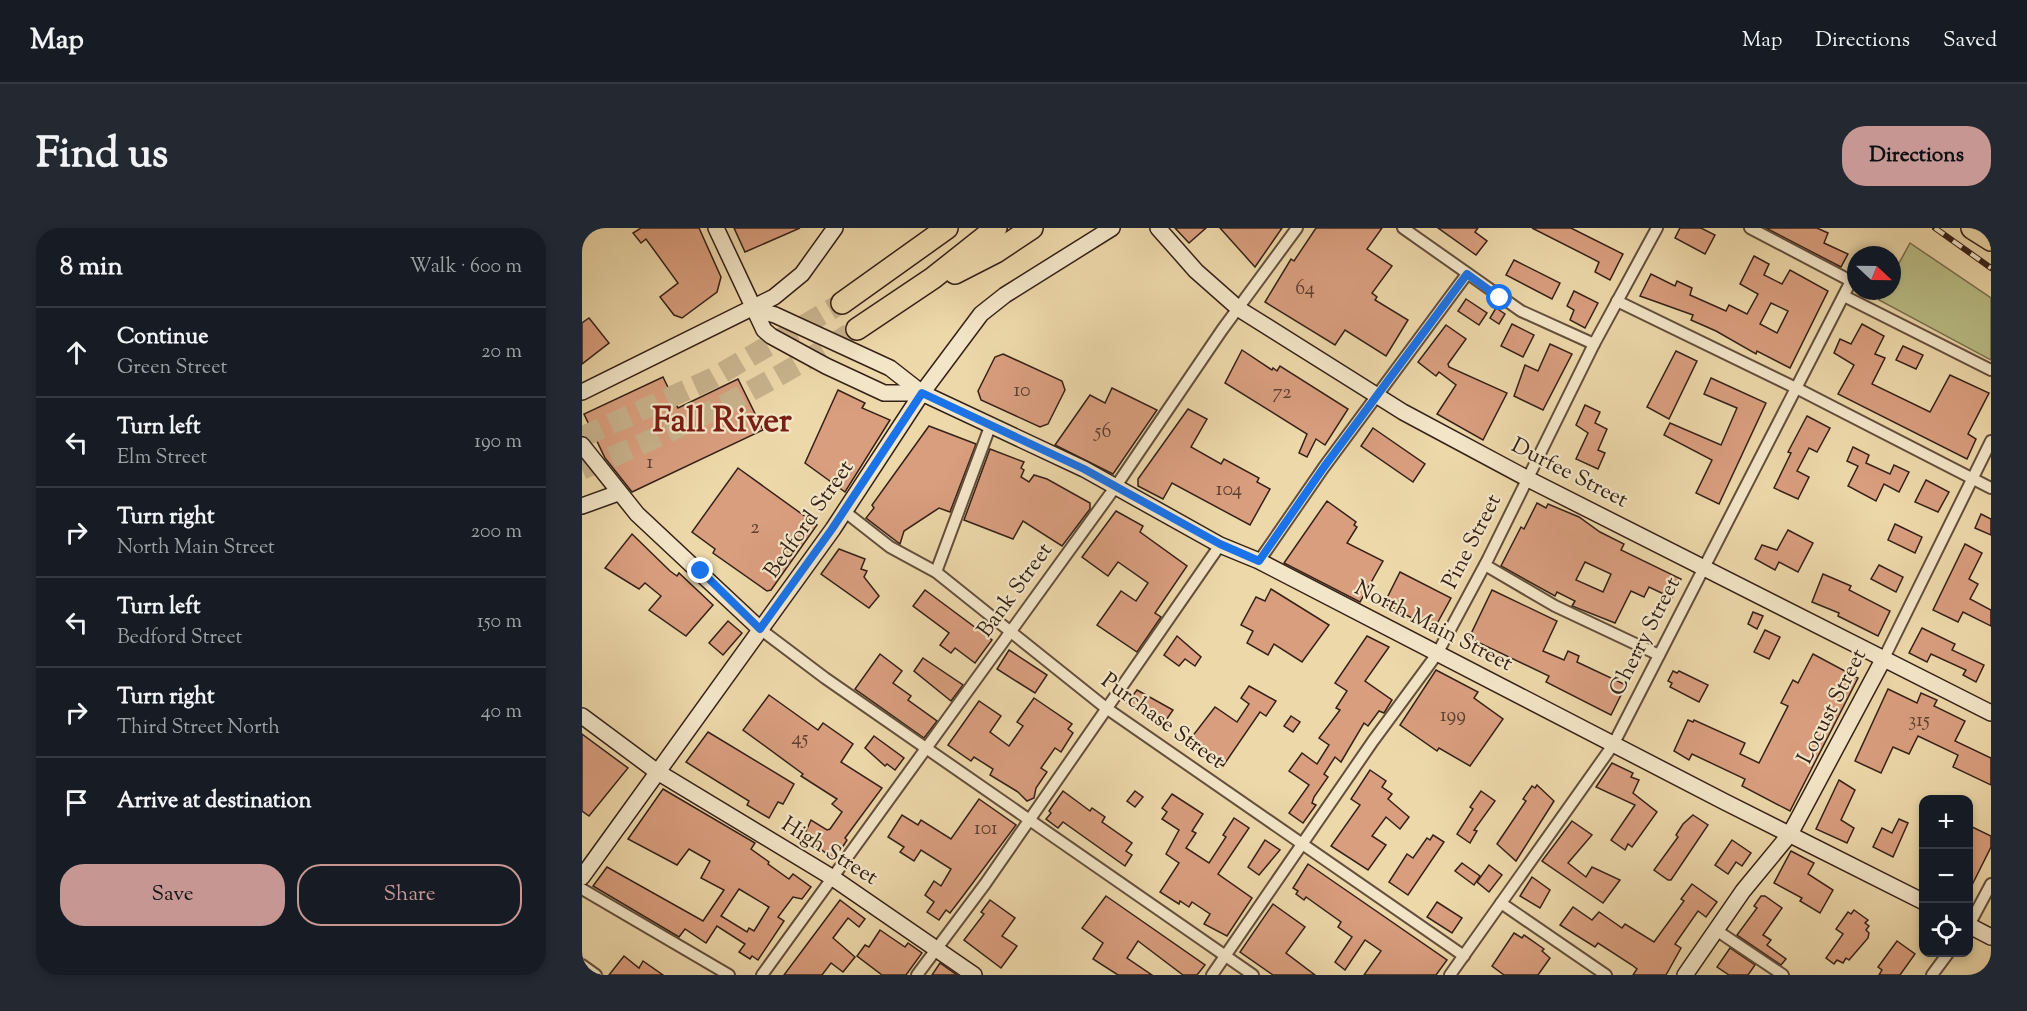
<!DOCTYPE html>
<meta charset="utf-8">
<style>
body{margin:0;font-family:"Sorts Mill Goudy",serif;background:#242831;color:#f1f3f6}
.controls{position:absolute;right:18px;bottom:18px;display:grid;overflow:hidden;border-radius:12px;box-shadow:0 3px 9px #0003}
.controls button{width:54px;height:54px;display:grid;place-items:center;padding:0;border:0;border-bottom:2px solid #363941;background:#171b24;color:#f1f3f6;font:30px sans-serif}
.compass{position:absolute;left:1265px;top:18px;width:54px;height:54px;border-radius:50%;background:#171b24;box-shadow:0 3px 9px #0003;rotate:112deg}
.stop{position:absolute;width:18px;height:18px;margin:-14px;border:4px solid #1a73e8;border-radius:50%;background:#fff}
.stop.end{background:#1a73e8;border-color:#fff;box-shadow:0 2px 6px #0008}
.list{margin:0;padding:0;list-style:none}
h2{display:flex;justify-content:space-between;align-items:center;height:78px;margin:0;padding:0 24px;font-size:26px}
h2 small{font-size:20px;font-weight:400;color:#9ea1a6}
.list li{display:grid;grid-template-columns:39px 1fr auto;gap:18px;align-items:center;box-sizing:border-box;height:90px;padding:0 24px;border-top:2px solid #363941}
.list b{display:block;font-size:22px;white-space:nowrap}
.list p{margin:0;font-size:20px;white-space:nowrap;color:#9ea1a6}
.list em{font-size:20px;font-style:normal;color:#9ea1a6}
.actions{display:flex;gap:12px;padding:18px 24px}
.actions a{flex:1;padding:14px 0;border:2px solid #c59692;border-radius:24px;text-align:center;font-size:21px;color:#c59692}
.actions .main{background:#c59692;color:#111}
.icon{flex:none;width:33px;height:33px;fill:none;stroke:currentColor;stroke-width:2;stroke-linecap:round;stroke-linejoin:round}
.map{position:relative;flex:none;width:1409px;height:747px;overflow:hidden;border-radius:24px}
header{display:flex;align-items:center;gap:36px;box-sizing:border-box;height:84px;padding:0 30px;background:#171b24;border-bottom:2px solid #363941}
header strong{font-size:28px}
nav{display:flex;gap:33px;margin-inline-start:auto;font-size:21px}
.intro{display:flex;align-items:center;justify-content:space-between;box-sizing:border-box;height:144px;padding:0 36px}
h1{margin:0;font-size:42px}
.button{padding:15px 27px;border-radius:24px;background:#c59692;color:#111;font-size:21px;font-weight:700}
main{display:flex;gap:36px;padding:0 36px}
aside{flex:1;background:#171b24;border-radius:24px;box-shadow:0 3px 9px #0003}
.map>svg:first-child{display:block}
.green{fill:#babe87;stroke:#78704f;stroke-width:1.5}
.building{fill:#d99e7e;stroke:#352117;stroke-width:1.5;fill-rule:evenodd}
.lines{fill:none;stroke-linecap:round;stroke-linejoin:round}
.highway-tunnel{stroke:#c8b38d;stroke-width:21;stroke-dasharray:21 10;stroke-linecap:butt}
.street-casing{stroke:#634f3c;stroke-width:14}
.secondary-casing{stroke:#352117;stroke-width:18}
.highway-casing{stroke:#352117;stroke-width:24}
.street{stroke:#f3e6c8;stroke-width:10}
.secondary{stroke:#f3e6c8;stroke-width:15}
.highway{stroke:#edd8aa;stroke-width:21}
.rail-casing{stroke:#352117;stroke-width:6}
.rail{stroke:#f3e6c8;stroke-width:4;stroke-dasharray:11;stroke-linecap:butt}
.route{stroke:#1a73e8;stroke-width:8}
.labels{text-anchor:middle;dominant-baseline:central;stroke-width:4.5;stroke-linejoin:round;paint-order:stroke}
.number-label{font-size:20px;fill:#5e4031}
.street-label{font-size:22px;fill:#352117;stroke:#f3e6c8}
.town-label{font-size:34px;font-weight:bold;fill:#7a1f14;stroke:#f3e6c8}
</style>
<header>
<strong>Map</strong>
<nav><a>Map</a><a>Directions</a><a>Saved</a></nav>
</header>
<div class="intro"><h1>Find us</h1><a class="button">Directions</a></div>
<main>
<aside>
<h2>8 min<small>Walk · 600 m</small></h2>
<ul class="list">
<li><svg class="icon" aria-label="ahead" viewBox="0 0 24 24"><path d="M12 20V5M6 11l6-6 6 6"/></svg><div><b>Continue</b><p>Green Street</p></div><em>20 m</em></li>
<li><svg class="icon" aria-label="left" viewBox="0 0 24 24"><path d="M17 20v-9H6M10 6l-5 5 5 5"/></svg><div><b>Turn left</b><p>Elm Street</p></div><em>190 m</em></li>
<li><svg class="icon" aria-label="right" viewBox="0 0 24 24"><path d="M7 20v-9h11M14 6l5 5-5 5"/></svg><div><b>Turn right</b><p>North Main Street</p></div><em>200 m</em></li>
<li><svg class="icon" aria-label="left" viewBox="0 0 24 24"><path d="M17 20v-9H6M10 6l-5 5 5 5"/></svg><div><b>Turn left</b><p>Bedford Street</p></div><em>150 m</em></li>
<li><svg class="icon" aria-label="right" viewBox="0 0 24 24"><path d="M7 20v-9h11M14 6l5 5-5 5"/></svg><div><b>Turn right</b><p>Third Street North</p></div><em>40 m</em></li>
<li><svg class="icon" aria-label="arrive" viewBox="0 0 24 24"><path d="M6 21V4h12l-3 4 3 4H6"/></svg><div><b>Arrive at destination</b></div></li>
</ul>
<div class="actions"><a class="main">Save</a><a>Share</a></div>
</aside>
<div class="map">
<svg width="1409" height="747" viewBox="0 0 1409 747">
<rect width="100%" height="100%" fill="#edd8aa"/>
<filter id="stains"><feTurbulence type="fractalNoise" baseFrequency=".00333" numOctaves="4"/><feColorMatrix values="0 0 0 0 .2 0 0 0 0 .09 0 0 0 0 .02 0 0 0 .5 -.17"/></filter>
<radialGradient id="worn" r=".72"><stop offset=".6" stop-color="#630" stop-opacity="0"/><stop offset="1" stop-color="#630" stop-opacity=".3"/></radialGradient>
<polygon class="green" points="1328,15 1409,70 1409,132 1297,72 1302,63 1310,63 1310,48"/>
<g class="building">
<polygon points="59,0 117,0 139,49 135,64 100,90 92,87 78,69 96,55 64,11 59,15 51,5"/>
<polygon points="152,0 218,0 163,24"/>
<polygon points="593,0 624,0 607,15"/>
<polygon points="638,0 700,0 673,39"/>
<polygon points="734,0 800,0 785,21 810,38 790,65 795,69 793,72 826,92 804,128 763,102 753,117 683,74 709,31 712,33"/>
<polygon points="856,0 896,0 893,4 905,13 894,27"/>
<polygon points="950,0 989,0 1041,26 1028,52 1013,44 1017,34"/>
<polygon points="1098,0 1119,0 1133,7 1123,26 1093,10"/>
<polygon points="1184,0 1235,0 1246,5 1242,15 1266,26 1259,39"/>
<path d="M1172 28 1187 36 1182 47 1200 56 1208 42 1246 63 1208 140 1175 123 1174 126 1134 103 1109 92 1111 87 1058 68 1069 46 1093 58 1095 53 1110 60 1108 67 1144 83 1147 77 1165 86 1176 66 1158 56ZM1189 75 1206 83 1195 105 1178 96Z"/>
<polygon points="932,32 978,55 970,71 924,47"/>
<polygon points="992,63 1016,75 1003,100 988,92 992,82 985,78"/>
<polygon points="884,71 905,85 897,97 876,83"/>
<polygon points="914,80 923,86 917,96 908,90"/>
<polygon points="7,90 27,115 0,136 0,95"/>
<polygon points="930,96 952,107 941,129 919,118"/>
<polygon points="1280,96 1302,108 1293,126 1303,130 1290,156 1348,184 1368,147 1407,165 1386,206 1394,211 1385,231 1256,166 1272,137 1252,125 1258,111 1269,116"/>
<polygon points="864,97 884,111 866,136 867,139 925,165 901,212 855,186 874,157 857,144 854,148 836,134"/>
<polygon points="968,116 990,126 961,182 932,168 943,137 956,143"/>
<polygon points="1321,118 1341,127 1334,141 1314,132"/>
<polygon points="660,122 690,142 691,140 695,143 698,138 766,181 743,217 734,211 725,229 717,225 725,206 643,155"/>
<polygon points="1094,123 1115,133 1087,191 1065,179"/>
<polygon points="421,126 480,153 483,162 466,196 458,199 399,172 396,163 413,129"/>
<polygon points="81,149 96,180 156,151 181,202 50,264 23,230 2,186"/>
<polygon points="1129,150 1184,175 1137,276 1114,265 1130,232 1082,207 1088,195 1139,217 1155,180 1122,166"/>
<polygon points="530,160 575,182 531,246 473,217 508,167 523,175"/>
<polygon points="256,162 283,175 280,180 308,192 263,264 223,235"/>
<polygon points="1003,177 1018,184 1013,195 1025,201 1016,222 1023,225 1016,241 994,231 1006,205 994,197"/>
<polygon points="606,181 625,191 609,219 639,236 642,231 677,250 675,254 688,261 668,297 590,255 581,271 556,258 556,251"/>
<polygon points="1225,188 1248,200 1235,224 1227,220 1215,243 1227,249 1216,271 1192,260 1209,225 1206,224"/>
<polygon points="347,198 394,216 368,284 357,280 322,303 318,316 284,290 292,280 290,277"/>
<polygon points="791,200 843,236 831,254 779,218"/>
<polygon points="1271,219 1287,227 1284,235 1308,246 1312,237 1327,244 1317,264 1302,256 1294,273 1266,258 1276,238 1265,233"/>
<polygon points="408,221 442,234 439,240 442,242 439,249 447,254 452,247 465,251 508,275 508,281 480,318 441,293 431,311 382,292"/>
<polygon points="156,240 235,297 189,362 185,363 131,325 133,321 110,304"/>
<polygon points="1344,252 1367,264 1356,284 1333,274"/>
<polygon points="745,273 774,294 772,297 775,299 765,315 801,333 778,374 702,335"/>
<path d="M955 275 964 280 966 276 997 289 1018 304 1042 316 1039 322 1099 351 1090 370 1067 359 1062 369 1049 363 1033 395 990 378 993 373 975 364 973 368 919 338 939 299 942 301ZM1003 334 1029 346 1021 364 994 352Z"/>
<polygon points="534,283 561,298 558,304 605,338 573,385 579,389 555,424 515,397 539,363 554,373 566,355 536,334 526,348 500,329"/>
<polygon points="1399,286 1409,291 1409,307 1393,300"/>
<polygon points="1313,296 1340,309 1333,325 1306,312"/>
<polygon points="1206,302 1231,315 1216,344 1197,334 1193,342 1173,331 1180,317 1195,322"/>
<polygon points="50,306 88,343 95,348 97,345 131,377 104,408 67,382 79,368 63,355 57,361 23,340"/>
<polygon points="1383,316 1400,325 1387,351 1396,356 1388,371 1409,382 1409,398 1381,384 1376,394 1351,382"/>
<polygon points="257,321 283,331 279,341 285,343 282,349 297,368 287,380 239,346"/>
<polygon points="1297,337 1321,349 1314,364 1289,351"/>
<polygon points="818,344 869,370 852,401 802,376"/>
<polygon points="1241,346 1269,358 1267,362 1308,383 1296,408 1256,388 1257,385 1230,374"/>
<polygon points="689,361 747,397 720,434 692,416 686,427 665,415 671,403 659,397 674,369 683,373"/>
<polygon points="343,362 410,412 393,435 373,420 369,425 358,417 367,405 331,378"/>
<polygon points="910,362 975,393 961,423 982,432 986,423 997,428 995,434 1044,457 1029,487 964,454 967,448 887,410"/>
<polygon points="1171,384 1181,388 1175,401 1166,396"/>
<polygon points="146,393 160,405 141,427 127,415"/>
<polygon points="1340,400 1373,416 1370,422 1402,437 1394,454 1381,447 1384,442 1349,426 1345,434 1327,425"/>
<polygon points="1183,402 1198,409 1187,431 1172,424"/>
<polygon points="595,408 619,429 613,438 603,431 597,438 582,427"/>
<polygon points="785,408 807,419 783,453 810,472 802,485 797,483 786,498 782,495 759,534 753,529 742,546 746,549 732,569 730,575 734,577 721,595 707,585 727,557 707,543 720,525 735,536 747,517 737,510 758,482 754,480 765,463 753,455"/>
<polygon points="427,422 465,447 453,465 415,441"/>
<polygon points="298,426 320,443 311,455 329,468 326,472 355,493 342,510 273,461"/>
<polygon points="1231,426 1276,450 1208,583 1160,558 1163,551 1110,526 1107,532 1092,523 1106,492 1111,494 1112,492 1163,515 1158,526 1177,535 1206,478 1199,475 1211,452 1216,455"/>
<polygon points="341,430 381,457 369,473 332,443"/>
<polygon points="854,442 896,464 892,470 921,491 888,538 857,520 855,523 818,497"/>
<polygon points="1091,443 1095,445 1097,443 1126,457 1117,474 1088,459 1090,455 1086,453"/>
<polygon points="667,458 694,473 684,488 678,484 641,538 606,514 633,479 655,494 667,476 659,470"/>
<polygon points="1306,461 1335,475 1339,465 1355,472 1352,478 1383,493 1373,513 1409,530 1409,557 1371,539 1376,527 1336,508 1327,526 1311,519 1299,545 1273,533"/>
<polygon points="555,462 591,482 582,495 571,487 569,491 545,475"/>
<polygon points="187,467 236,502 241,495 271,516 259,534 300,560 263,610 265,612 253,631 221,610 229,592 245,602 248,601 260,584 250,576 255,571 219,548 221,546 161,502"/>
<polygon points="452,470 490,496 486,501 491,505 479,524 473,520 459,540 465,544 454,560 452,570 445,573 436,564 408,547 411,541 392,529 389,533 366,517 397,473 419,488 408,504 427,518 441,498 435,494"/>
<polygon points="709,488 718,494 711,504 702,498"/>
<polygon points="126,504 212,556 201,576 196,574 187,590 165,577 167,573 104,534"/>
<polygon points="0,506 46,540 7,588 0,583"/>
<polygon points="292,508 322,530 313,542 305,536 303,538 283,520"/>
<polygon points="1030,535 1051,545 1049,549 1057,552 1051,565 1075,584 1050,619 1046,616 1043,622 1029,612 1053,577 1014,559"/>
<polygon points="788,542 804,553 800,559 810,566 806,571 827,589 818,601 804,589 790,608 804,617 786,642 749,618 778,577 769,571"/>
<polygon points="1257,552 1273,562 1259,592 1272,600 1265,615 1234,601"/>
<polygon points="955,557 972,573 934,633 915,616 944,573 941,571 950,558 953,560"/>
<path d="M81 561 173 615 169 621 187 634 186 636 207 651 211 646 229 659 220 671 211 669 196 689 202 693 176 732 170 728 168 731 157 724 163 716 135 698 124 715 103 701 97 709 11 658 25 639 121 693 142 662 119 650 128 633 107 621 95 637 46 611ZM157 661 187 679 172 703 167 700 165 704 139 688Z"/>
<polygon points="481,563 508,583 510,580 523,589 520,594 550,615 544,623 550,627 543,638 481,594 476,600 464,591 469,585 467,583"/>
<polygon points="553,563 561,569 553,579 545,573"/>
<polygon points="899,563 913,573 892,602 895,603 888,615 875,606 891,581 888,579"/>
<polygon points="590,566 621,586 610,603 614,605 604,620 627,635 644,609 641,607 652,590 667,600 636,646 670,670 645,708 622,696 628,686 610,674 607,679 598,673 597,676 578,664 597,635 584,626 597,602 580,591 585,584 580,580"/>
<polygon points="397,571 434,597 381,668 368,685 364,682 357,692 345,684 352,674 343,667 352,653 359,658 369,641 339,622 332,633 318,624 322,619 306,609 320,587 336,597 339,592 369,611"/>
<polygon points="1111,587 1126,597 1089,652 1086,652 1072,642 1096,609 1094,607 1101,596"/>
<polygon points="1317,591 1326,595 1311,629 1291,619 1300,600 1310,605"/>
<polygon points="990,593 1010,607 986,635 1004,649 1010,639 1038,652 1021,675 960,633"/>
<polygon points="1386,597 1409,608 1409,619 1386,665"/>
<polygon points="851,607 862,614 826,667 807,654 825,626 831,630 845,610 848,612"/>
<polygon points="683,612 698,622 677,647 666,639"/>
<polygon points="1150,612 1169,625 1160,638 1154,634 1146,646 1133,637"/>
<polygon points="1209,623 1232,635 1226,646 1251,662 1238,685 1218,673 1220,670 1192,655"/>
<polygon points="880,635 898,648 892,657 873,643"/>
<polygon points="726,636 865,732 854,747 782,747 799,723 783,712 763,742 753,734 770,709 756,699 759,694 724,669 722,672 714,666 716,663 711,660"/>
<polygon points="907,637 920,647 907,664 895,654"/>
<polygon points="950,649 968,662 958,680 938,668"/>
<polygon points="1110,656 1135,674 1124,689 1116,683 1093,716 1099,720 1084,747 1051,747 1055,741 1050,737 1016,715 1013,719 978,697 991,679 1010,692 1017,684 1040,700 1043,696 1072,714 1102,673 1099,671"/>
<polygon points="524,668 623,737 615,747 601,747 556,713 545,730 570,747 536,747 511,731 521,715 500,700"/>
<polygon points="1179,668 1183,668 1200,680 1181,707 1189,712 1185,717 1204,731 1199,737 1155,707 1175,680 1172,678"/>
<polygon points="258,672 283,691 277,699 266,690 251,710 273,729 261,744 249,735 240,747 202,747"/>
<polygon points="408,672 433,690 420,708 435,718 419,740 382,712 402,686 399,684"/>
<polygon points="855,674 880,690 870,705 845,689"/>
<polygon points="691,676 723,699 704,725 733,747 691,747 658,724"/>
<polygon points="1272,682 1286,692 1283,695 1287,698 1284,702 1287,705 1286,710 1267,732 1264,730 1261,735 1255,732 1252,736 1244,730 1261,706 1254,701 1266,684 1269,686"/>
<polygon points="298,702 323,719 326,715 340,725 324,747 300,747 275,728 283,717 287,719"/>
<polygon points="932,705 940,710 942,707 962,721 960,723 968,730 956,747 922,747 910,738"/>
<polygon points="1315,713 1333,726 1318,747 1297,747 1300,742 1296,739"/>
<polygon points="1148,720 1173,737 1166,747 1147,747 1135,739"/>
<polygon points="42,728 57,740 61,733 81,747 27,747"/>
<polygon points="358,735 375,747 350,747"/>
</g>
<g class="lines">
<g class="highway-tunnel">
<polyline points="0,209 131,150 260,75"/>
<path d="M0 241C96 203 188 156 275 101"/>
</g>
<g class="street-casing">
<g id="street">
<polyline points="821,0 939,83 1012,116"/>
<polyline points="1262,68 1409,142"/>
<polyline points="1035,73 1218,162 1409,260"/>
<polyline points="262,283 308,319 354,344 524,480 882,728"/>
<polyline points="677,333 742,239 885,46"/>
<polyline points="903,337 973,378 1077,427"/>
<polyline points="354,344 409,196"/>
<polyline points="178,401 243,450 671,747"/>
<polyline points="1302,430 1409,213"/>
<polyline points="0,661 147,747"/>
<polyline points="919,675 1024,747"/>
<polyline points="1386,699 1409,656"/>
<polyline points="1134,702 1201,747"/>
<polyline points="0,737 14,747"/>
<polyline points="180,747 534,258 640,102 715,0"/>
<polyline points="335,747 403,656 638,317"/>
<polyline points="630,747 791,513 855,426 906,331 1012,116 1075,0"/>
<polyline points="868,747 1031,517 1269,53 1168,0"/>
<polyline points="1350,747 1367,724"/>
</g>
</g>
<g class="secondary-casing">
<g id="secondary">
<polyline points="134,0 182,102 189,108 244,138 302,165 340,165"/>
<polyline points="576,0 614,43 657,81 821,184 948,252 1409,485"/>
<polyline points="172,81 193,87 308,140 340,165 502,241 638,317 677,333 1143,574 1342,674"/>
<polyline points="0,164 192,69 220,46 253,0"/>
<polyline points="0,217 55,286 178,401"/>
<polyline points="0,278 36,265"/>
<polyline points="0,488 74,543 251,650 392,747"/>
<polyline points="0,649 251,301 340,165 399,86 423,67 530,0"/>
<polyline points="1386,697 1409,709"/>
<polyline points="1103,747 1161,663 1208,606 1302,430"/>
</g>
</g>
<g class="highway-casing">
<g id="highway">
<polyline points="1390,0 1409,12"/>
<polyline points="373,45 414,24 450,0"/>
<polyline points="260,75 365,0"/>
<polyline points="275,101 351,50 414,0"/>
</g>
</g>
<use href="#street" class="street"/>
<use href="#secondary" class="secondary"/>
<use href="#highway" class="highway"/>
<g class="rail-casing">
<polyline id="rail" points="1353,0 1409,40"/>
</g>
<use href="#rail" class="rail"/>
</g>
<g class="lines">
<polyline class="route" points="119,343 178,401 250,301 340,165 502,241 638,316 677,333 742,239 885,46 918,70"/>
</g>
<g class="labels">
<g class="number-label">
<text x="723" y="61">64</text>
<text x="440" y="163">10</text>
<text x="700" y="165">72</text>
<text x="521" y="204">56</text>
<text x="68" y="235">1</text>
<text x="647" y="262">104</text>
<text x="173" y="300">2</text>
<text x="871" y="488">199</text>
<text x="1337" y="493">315</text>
<text x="218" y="511">45</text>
<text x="404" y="601">101</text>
</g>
<g class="street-label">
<text transform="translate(987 246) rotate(27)">Durfee Street</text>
<text transform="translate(228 292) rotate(-55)">Bedford Street</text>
<text transform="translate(891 314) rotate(-63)">Pine Street</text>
<text transform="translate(434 363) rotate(-54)">Bank Street</text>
<text transform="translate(851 399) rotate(27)">North Main Street</text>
<text transform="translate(1064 409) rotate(-63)">Cherry Street</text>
<text transform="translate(1251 479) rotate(-63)">Locust Street</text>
<text transform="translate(580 494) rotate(36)">Purchase Street</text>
<text transform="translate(247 624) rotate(32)">High Street</text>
</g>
<g class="town-label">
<text x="140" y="194">Fall River</text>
</g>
</g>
<rect width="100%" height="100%" filter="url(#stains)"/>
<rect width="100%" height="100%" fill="url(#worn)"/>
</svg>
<div class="controls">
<button>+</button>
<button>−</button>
<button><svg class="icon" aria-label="locate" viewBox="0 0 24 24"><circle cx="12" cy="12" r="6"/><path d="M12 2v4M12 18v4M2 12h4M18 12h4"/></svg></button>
</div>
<svg class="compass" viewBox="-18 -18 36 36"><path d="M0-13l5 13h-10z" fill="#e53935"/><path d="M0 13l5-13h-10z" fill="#9ea1a6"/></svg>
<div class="stop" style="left:918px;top:70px"></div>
<div class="stop end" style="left:119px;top:343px"></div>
</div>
</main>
